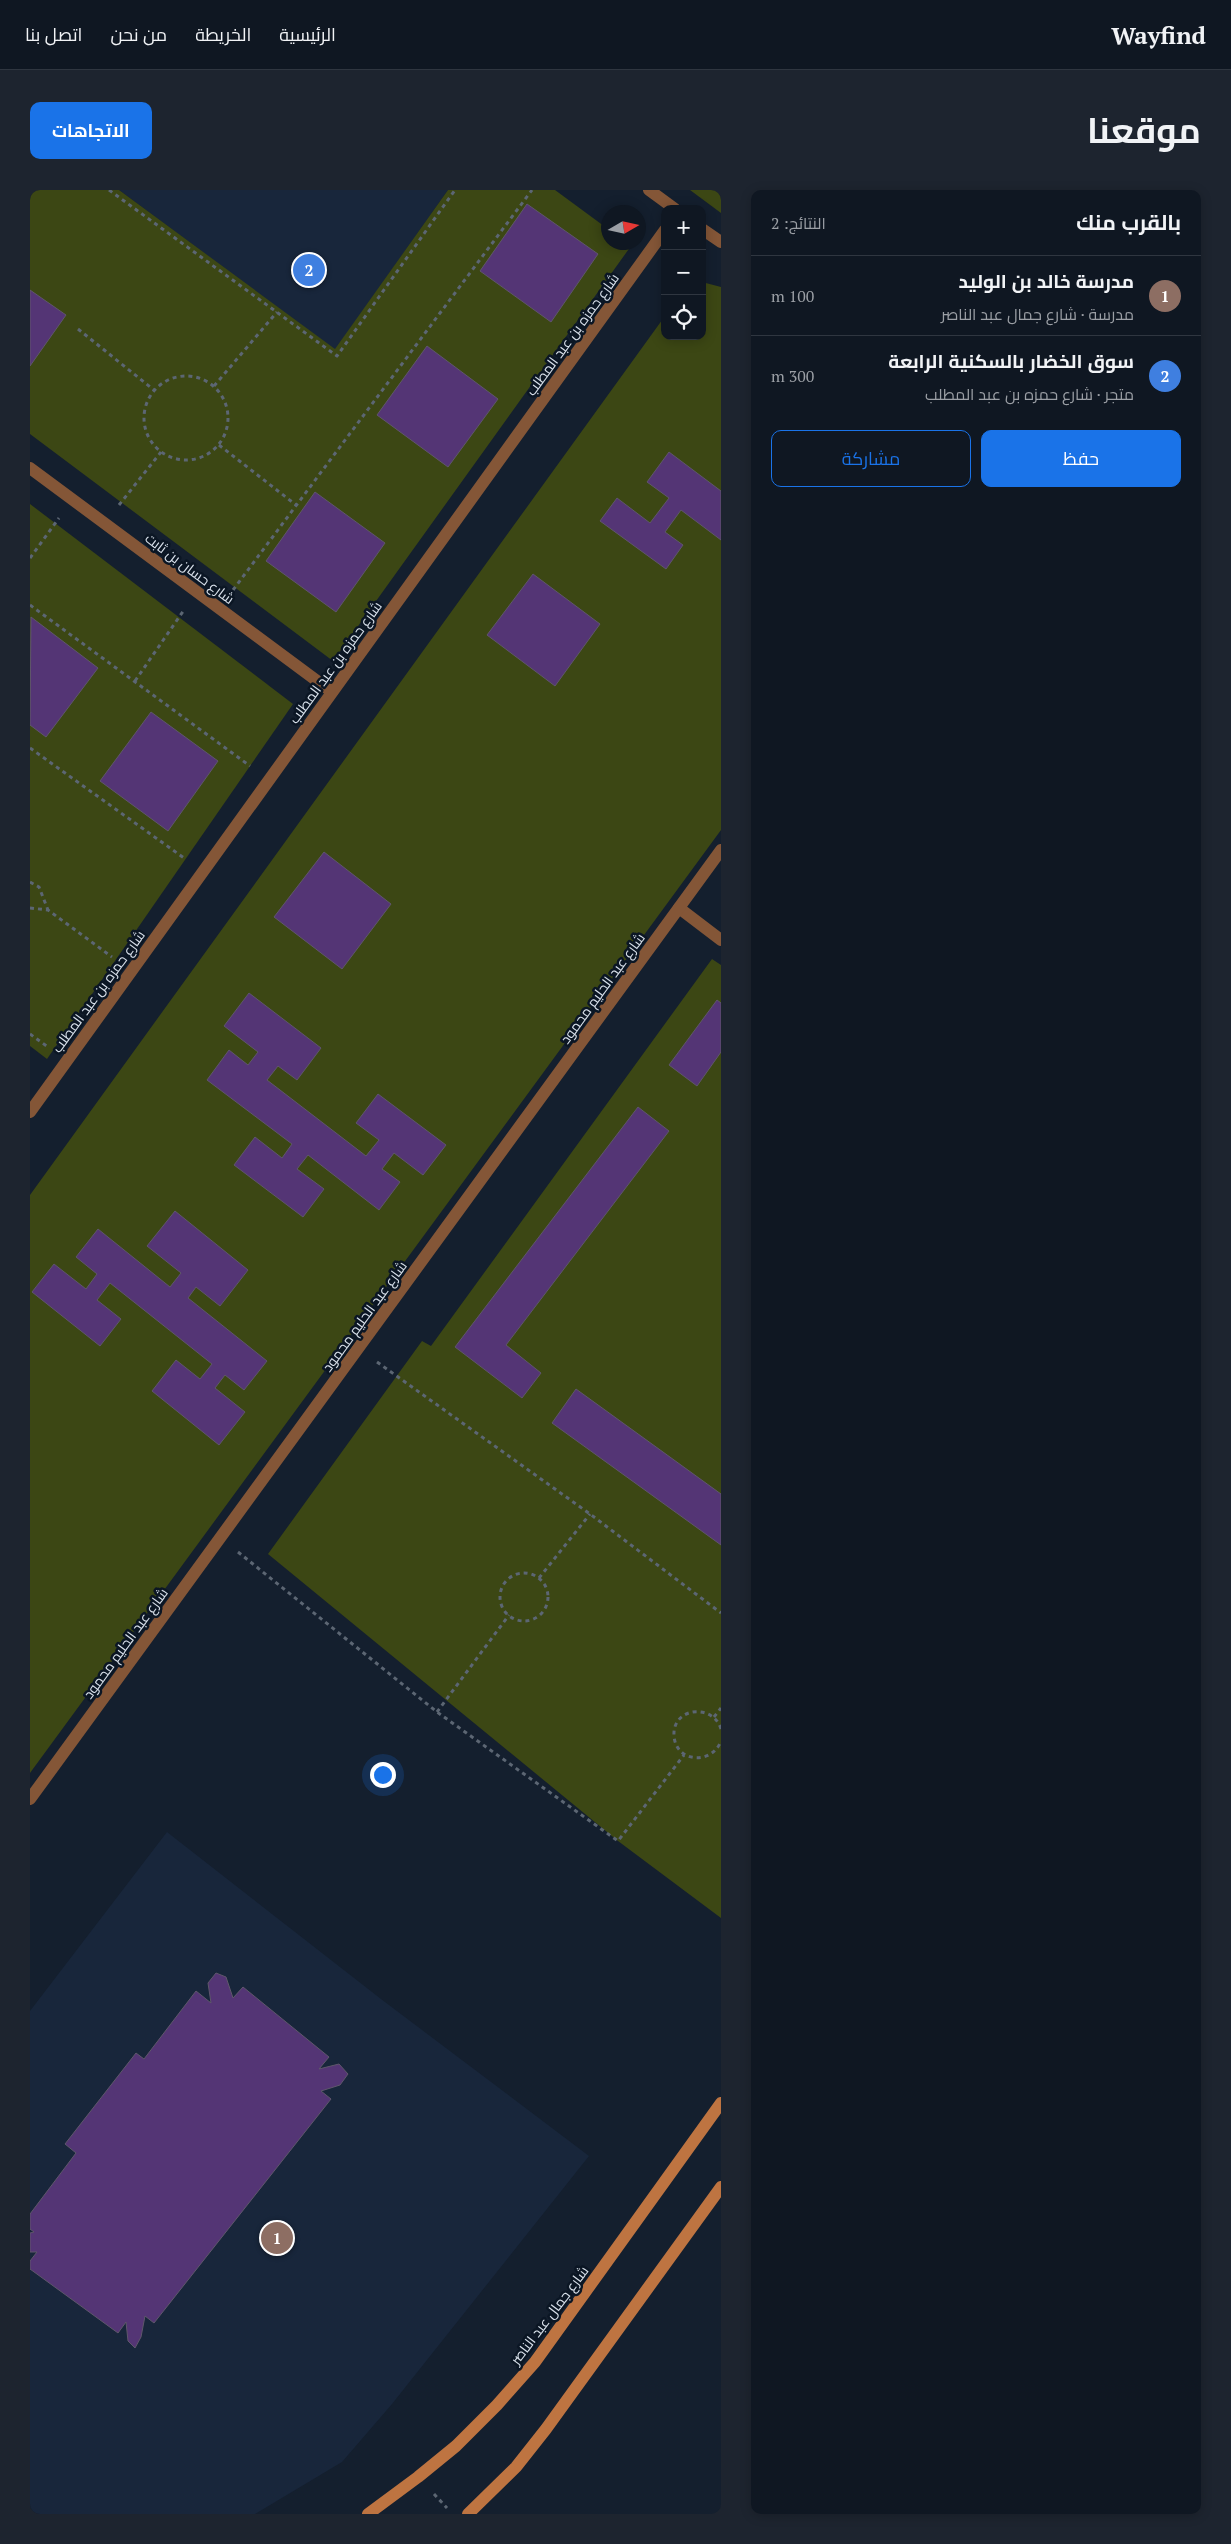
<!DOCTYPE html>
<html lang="ar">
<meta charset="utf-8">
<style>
body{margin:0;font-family:"PT Serif",Cairo,serif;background:#1d242f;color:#f1f3f6;direction:rtl}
.controls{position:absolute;right:15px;top:15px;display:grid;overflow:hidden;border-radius:10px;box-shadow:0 2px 12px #0003}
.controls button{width:45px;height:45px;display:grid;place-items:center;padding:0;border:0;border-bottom:1px solid #2f3640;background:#0f1722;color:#f1f3f6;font:25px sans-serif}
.compass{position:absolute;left:571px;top:15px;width:45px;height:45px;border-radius:50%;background:#0f1722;box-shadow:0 2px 12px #0003;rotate:81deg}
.you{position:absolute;left:352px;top:1584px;width:18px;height:18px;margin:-12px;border:4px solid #fff;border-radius:50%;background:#1a73e8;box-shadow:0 0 0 8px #1a73e833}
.badge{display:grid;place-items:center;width:32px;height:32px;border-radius:50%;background:#1a73e8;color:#fff;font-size:16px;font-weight:700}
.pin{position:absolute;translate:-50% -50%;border:2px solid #fff;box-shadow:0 1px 5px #0006}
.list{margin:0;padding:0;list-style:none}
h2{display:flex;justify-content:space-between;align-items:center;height:65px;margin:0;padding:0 20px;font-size:21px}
h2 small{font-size:16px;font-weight:400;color:#9b9fa5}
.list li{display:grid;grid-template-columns:32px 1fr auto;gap:15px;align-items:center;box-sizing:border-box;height:80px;padding:0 20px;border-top:1px solid #2f3640}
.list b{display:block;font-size:19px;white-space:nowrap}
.list p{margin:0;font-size:16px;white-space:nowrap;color:#9b9fa5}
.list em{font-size:16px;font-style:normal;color:#9b9fa5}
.actions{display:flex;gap:10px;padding:15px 20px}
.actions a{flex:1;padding:11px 0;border:1px solid #1a73e8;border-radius:10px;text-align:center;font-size:18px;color:#1a73e8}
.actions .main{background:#1a73e8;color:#fff}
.icon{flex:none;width:28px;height:28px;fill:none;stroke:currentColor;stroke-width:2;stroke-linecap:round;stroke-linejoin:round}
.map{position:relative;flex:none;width:691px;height:2324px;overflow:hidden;direction:ltr;border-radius:10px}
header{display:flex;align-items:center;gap:30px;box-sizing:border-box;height:70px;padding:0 25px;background:#0f1722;border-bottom:1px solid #2f3640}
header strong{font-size:24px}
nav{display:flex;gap:28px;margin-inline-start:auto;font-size:18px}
.intro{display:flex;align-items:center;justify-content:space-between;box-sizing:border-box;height:120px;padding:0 30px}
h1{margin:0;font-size:35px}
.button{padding:12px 22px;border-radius:10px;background:#1a73e8;color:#fff;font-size:18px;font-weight:700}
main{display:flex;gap:30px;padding:0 30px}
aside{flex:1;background:#0f1722;border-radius:10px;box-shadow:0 2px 12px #0003}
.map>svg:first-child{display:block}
.built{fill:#18263b}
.green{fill:#3c4714}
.building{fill:#543575;stroke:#5f576b}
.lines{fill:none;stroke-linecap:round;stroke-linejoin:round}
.path{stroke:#5c6673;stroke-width:3;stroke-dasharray:4 4;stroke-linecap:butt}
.street{stroke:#845637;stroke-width:12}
.secondary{stroke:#be7441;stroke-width:12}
.labels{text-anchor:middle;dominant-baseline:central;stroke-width:5;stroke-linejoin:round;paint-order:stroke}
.street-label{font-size:14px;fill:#dae2ec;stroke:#0b1624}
</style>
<header>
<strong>Wayfind</strong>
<nav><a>الرئيسية</a><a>الخريطة</a><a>من نحن</a><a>اتصل بنا</a></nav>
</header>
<div class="intro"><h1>موقعنا</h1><a class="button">الاتجاهات</a></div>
<main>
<aside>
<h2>بالقرب منك<small>النتائج: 2</small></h2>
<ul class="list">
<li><span class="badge" style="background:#8d6e63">1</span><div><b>مدرسة خالد بن الوليد</b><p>مدرسة · شارع جمال عبد الناصر</p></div><em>100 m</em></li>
<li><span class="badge" style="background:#3f7fe0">2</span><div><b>سوق الخضار بالسكنية الرابعة</b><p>متجر · شارع حمزه بن عبد المطلب</p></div><em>300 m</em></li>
</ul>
<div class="actions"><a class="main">حفظ</a><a>مشاركة</a></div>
</aside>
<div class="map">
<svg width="691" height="2324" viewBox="0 0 691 2324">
<rect width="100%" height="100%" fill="#141f2e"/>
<g class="built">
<polygon points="89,0 418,0 305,160"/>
<polygon points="137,1642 351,1809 559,1966 362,2214 312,2272 225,2324 0,2324 0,1821"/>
</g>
<g class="green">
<polygon points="0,0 89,0 305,159 418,0 525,0 578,39 578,52 597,53 601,56 303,471 0,244"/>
<polygon points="660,0 691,0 691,23"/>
<polygon points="672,92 691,97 691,640 0,1583 0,1005 635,126 635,146 672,146"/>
<polygon points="0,314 263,514 17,869 0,856"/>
<polygon points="682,769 691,775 691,1728 588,1651 238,1364 392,1151 401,1156"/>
</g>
<g class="building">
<polygon points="497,14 568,64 521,132 450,81"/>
<polygon points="0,100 36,125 0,176"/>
<polygon points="397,156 468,209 418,277 347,225"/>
<polygon points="639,262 691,301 691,350 651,320 635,342 653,355 636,379 570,331 587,308 620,333 639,308 617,292"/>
<polygon points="285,302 355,353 306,422 236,371"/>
<polygon points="503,384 570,434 525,496 457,445"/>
<polygon points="1,427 68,478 16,547 0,535"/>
<polygon points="121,522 188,571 138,641 70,591"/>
<polygon points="294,662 361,714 312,779 244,727"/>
<polygon points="219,803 291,858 267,890 248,876 237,890 336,966 349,950 326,933 348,904 416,955 393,985 364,963 352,979 370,992 349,1020 278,965 267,979 294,999 273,1027 204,975 225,947 252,968 262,954 177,890 199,860 218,875 228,862 194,836"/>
<polygon points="687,810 691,813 691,862 667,896 639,875"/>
<polygon points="608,917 639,941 476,1155 511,1183 492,1208 425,1157"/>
<polygon points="145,1021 218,1080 190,1116 166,1097 158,1108 237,1171 214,1200 195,1185 185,1198 215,1222 189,1255 122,1201 146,1170 170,1189 182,1174 80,1093 67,1110 91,1129 70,1156 2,1102 24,1074 56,1099 67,1084 46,1067 68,1039 140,1097 151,1083 117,1056"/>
<polygon points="546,1199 691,1304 691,1355 522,1233"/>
<polygon points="186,1783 196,1787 203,1808 213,1797 299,1867 289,1879 309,1874 318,1884 310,1895 291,1901 301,1909 124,2133 115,2126 111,2147 105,2158 98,2151 96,2132 88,2143 0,2079 0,2071 7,2062 0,2062 0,2043 4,2042 0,2039 0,2024 46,1963 35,1954 106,1863 114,1869 166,1801 181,1813 178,1793"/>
</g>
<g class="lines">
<g class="path">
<polyline points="79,0 307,166 425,0"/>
<polyline points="48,139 124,200"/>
<circle cx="156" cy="228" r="42"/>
<polyline points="184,196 247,122"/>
<polyline points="189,255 266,315"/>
<polyline points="89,315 131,262"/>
<polyline points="0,368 29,328"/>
<polyline points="203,400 502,0"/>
<polyline points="0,415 220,576"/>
<polyline points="105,491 154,420"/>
<polyline points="0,558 154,668"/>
<polyline points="0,692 9,697 18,720"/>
<polyline points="0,718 18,720 82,767"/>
<polyline points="0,844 18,857"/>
<polyline points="347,1172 560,1324 691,1423"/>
<polyline points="208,1362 407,1522 588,1651 654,1565"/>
<circle cx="494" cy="1407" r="24"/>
<polyline points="509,1388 560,1324"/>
<polyline points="407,1522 479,1425"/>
<polyline points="684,1527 691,1518"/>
<path d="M691 1539C683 1513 642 1517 644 1546 646 1573 682 1575 691 1551"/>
<polyline points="404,2304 417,2318"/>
</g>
<g class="street">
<polyline points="619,0 645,19"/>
<polyline points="672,39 691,52"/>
<polyline points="0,278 302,502"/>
<polyline points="649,718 691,750"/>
<polyline points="0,922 635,40"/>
<polyline points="0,1609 691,660"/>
</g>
<g class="secondary">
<polyline points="338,2324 388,2287 426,2256 467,2215 505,2172 691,1913"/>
<polyline points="438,2324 486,2277 516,2239 691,1997"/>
</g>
</g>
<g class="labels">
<g class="street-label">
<text transform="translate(542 144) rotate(-54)">شارع حمزه بن عبد المطلب</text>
<text transform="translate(160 378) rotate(37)">شارع حسان بن ثابت</text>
<text transform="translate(305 472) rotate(-54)">شارع حمزه بن عبد المطلب</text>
<text transform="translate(572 798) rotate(-54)">شارع عبد الحليم محمود</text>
<text transform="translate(68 801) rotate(-54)">شارع حمزه بن عبد المطلب</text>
<text transform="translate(334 1126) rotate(-54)">شارع عبد الحليم محمود</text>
<text transform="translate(95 1453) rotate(-54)">شارع عبد الحليم محمود</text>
<text transform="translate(519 2125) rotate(-53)">شارع جمال عبد الناصر</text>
</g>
</g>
</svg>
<div class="controls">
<button>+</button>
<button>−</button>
<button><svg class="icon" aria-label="locate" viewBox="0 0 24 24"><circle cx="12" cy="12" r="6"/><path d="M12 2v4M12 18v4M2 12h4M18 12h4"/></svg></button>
</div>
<svg class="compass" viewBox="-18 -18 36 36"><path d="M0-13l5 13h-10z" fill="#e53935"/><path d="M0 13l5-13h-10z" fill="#9b9fa5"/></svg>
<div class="you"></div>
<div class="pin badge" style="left:247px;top:2048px;background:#8d6e63">1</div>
<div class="pin badge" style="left:279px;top:80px;background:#3f7fe0">2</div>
</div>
</main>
